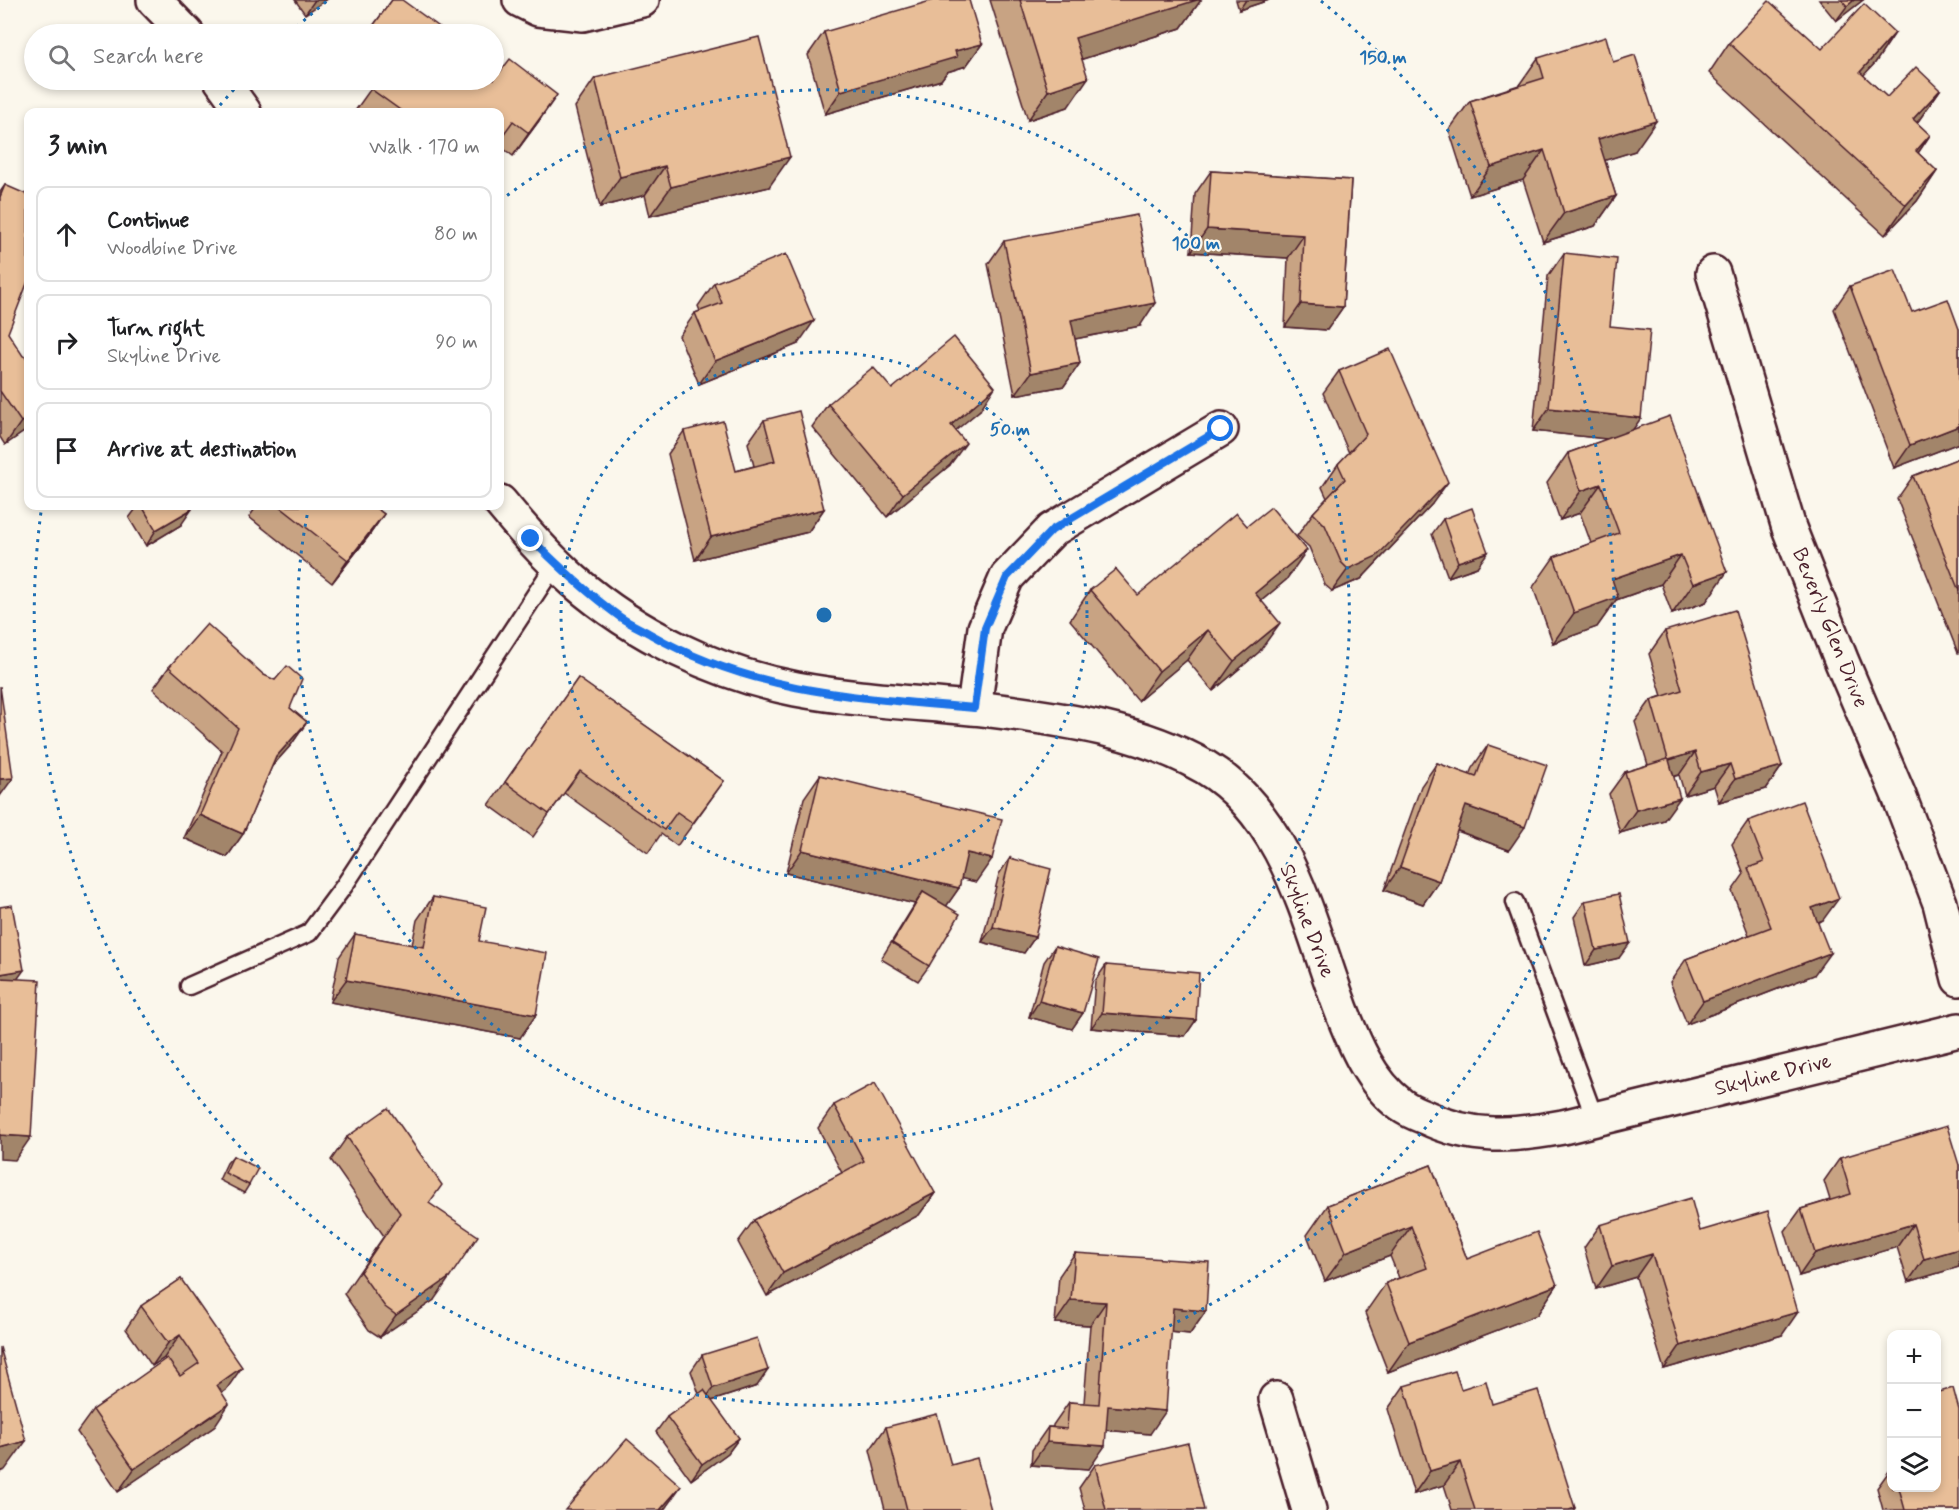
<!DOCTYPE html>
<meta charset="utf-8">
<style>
body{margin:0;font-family:Mynerve,sans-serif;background:#f6f6f6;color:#202124}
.controls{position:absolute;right:18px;bottom:18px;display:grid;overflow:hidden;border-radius:12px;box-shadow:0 3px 9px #0003}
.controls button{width:54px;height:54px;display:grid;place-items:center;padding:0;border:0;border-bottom:2px solid #e0e0e0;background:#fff;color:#202124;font:30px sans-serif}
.stop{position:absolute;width:18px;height:18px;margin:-14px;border:4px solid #1a73e8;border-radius:50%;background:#fff}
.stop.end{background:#1a73e8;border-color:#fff;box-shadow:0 2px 6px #0008}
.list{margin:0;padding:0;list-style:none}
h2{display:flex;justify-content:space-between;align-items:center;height:78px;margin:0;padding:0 24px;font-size:26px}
h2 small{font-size:20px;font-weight:400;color:#757577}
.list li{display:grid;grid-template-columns:39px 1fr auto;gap:18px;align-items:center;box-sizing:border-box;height:96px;margin:0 12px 12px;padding:0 12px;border:2px solid #e0e0e0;border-radius:12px}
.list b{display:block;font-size:22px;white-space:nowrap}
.list p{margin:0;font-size:20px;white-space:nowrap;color:#757577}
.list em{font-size:20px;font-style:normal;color:#757577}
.icon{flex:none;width:33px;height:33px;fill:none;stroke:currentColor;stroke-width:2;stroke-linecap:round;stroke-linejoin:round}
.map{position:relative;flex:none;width:1959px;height:1510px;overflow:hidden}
.search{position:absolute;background:#fff;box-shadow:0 3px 9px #0003;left:24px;top:24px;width:480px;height:66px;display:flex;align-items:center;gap:15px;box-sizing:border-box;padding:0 21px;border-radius:33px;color:#757577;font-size:22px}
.panel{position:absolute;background:#fff;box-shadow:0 3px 9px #0003;left:24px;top:108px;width:480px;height:402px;border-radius:12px}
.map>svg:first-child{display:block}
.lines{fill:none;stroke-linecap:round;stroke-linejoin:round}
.service-casing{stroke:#4a1f2b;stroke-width:21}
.minor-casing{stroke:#4a1f2b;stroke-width:38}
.tertiary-casing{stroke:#4a1f2b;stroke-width:38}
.service{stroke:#fbf7ec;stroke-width:16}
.minor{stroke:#fbf7ec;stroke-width:33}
.tertiary{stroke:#fbf7ec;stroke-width:33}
.wall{fill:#c8a383;stroke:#4a1f2b;stroke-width:1.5}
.shaded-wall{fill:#a2856a;stroke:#4a1f2b;stroke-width:1.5}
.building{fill:#e8be98;stroke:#4a1f2b;stroke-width:1.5}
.route{stroke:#1a73e8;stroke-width:8}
.ring{fill:none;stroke:#1f6fb2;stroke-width:3;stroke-dasharray:3 6}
.labels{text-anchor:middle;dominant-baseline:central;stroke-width:4.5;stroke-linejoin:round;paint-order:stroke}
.street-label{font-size:21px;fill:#4a1f2b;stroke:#fbf7ec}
.centre{fill:#1f6fb2;stroke:#fbf7ec;stroke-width:3}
.ring-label{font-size:18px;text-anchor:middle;font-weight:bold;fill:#1f6fb2;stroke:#fbf7ec;stroke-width:4.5;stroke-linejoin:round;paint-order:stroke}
</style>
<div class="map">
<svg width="1959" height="1510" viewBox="0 0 1959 1510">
<rect width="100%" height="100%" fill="#fbf7ec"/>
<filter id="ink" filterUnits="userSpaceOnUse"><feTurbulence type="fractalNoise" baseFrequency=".0167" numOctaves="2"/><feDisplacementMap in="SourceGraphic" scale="12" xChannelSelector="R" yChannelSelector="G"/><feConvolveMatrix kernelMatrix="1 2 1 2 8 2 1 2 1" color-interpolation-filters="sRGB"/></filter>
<g filter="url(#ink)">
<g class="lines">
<g class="service-casing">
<g id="service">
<polyline points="1515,902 1595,1119"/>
<polyline points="189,986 309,933 344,886 556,563"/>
</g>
</g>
<g class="minor-casing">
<g id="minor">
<polyline points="520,0 538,9 583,14 642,0"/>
<polyline points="1713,273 1789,528 1842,662 1899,796 1940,903 1959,979"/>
<polyline points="974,708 985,628 1007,577 1052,530 1221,429"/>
<polyline points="1276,1399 1309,1510"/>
</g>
</g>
<g class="tertiary-casing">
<g id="tertiary">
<polyline points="154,0 187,34"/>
<polyline points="221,80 244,112"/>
<path d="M500 502C523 530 547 557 574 581 636 635 715 673 796 689 860 701 926 703 991 710 1063 719 1141 730 1205 767 1289 817 1309 925 1341 1009 1354 1043 1370 1082 1401 1105 1408 1110 1417 1114 1425 1117 1472 1140 1514 1136 1563 1127L1959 1030"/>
</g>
</g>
<use href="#service" class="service"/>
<use href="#minor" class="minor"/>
<use href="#tertiary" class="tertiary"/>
</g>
<g class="wall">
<polygon points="295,0 326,0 305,14"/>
<polygon points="392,0 449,34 367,34"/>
<polygon points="990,0 1201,0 1181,28 1082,59 1068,107 1028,120"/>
<polygon points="1236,0 1269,0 1239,10"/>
<polygon points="1819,0 1863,0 1836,21"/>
<polygon points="824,32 982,44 966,66 947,72 941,80 825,114 808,55"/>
<polygon points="1895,33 1875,63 1863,75 1887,97 1940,90 1917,123 1930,135 1918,153 1937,171 1917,201 1885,235 1709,73 1729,43 1822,49"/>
<polygon points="1538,58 1635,151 1605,160 1616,196 1595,226 1543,242 1523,180 1470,196 1449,130 1470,101 1519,85"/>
<polygon points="595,78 769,187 650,216 645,195 600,207 575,107"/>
<polygon points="377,80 541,118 513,156 500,146 500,112 356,112 355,111"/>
<polygon points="1211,171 1351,180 1343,307 1327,330 1285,327 1288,258 1191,252 1195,194"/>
<polygon points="5,185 8,333 28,429 5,445 0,437 0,192"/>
<polygon points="1004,241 1140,326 1075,339 1080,363 1064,386 1015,395 988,264"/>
<polygon points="1564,253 1610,326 1632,430 1706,602 1672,614 1661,584 1616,600 1597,627 1553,643 1533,587 1554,557 1591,543 1580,513 1560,520 1547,483 1568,453 1608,439 1533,431 1548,276"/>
<polygon points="714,283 798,344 699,384 679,336 695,313 700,311 698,306"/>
<polygon points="1850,286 1912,312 1959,329 1959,443 1894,468 1834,309"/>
<polygon points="1339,371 1432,504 1361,579 1332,591 1325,585 1309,547 1297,536 1313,513 1327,498 1322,487 1338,464 1349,453 1323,393"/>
<polygon points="892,389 980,410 955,430 950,465 887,517 812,427 828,404"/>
<polygon points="764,420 824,509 808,532 695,560 668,454 684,431 736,471 754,466 748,443"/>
<polygon points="1959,458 1959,653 1958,653 1897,499 1913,476"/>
<polygon points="138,506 190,506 181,525 146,546 129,518"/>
<polygon points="257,506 373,506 384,514 368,537 332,583 249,517"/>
<polygon points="1443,519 1477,567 1448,577 1432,534"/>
<polygon points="1286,580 1261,601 1259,652 1213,691 1187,660 1138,701 1070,620 1090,590 1138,595"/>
<polygon points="1665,631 1782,766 1766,789 1719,802 1714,786 1685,795 1679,775 1674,776 1664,820 1620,833 1609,794 1625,772 1648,765 1635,722 1651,700 1662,696 1649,654"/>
<polygon points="169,667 290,708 307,722 291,745 272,766 243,834 227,857 184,838 222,751 153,689"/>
<polygon points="578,678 724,781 677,846 661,834 648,853 564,793 533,837 489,805"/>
<polygon points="1488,745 1509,850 1457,831 1439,881 1423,904 1384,890 1421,786 1437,763 1469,775 1472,768"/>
<polygon points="820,775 976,882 961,878 959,888 946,906 929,966 918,981 881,959 915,904 786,873 804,798"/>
<polygon points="1748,821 1823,920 1818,923 1814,975 1687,1024 1670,982 1686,959 1749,935 1732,891 1744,874 1732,844"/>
<polygon points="1010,858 1035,937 1024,953 982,942 999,874"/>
<polygon points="433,897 479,941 520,1038 330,1002 339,957 355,934 412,945 417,920"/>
<polygon points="1585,901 1619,958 1585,966 1574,917"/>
<polygon points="1055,946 1083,1013 1072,1029 1029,1017 1044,962"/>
<polygon points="1106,965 1196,1020 1185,1036 1091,1028 1095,981"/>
<polygon points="834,1105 935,1193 919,1215 767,1296 738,1242 754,1220 842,1173 818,1128"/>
<polygon points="347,1137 429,1203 434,1300 380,1337 369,1330 344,1294 384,1236 331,1160"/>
<polygon points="233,1156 249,1185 244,1193 219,1180 227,1163"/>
<polygon points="1840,1158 1959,1165 1959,1267 1908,1282 1897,1247 1799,1276 1785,1231 1801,1209 1830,1200 1824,1181"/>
<polygon points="1431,1165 1467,1259 1557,1285 1537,1315 1388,1372 1365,1313 1386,1283 1399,1278 1390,1256 1325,1281 1307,1235 1328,1205"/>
<polygon points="1600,1225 1700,1231 1782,1335 1664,1369 1636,1277 1596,1289 1584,1248"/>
<polygon points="1075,1253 1206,1311 1190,1334 1171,1332 1150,1434 1106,1430 1089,1469 1031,1465 1032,1450 1048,1427 1053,1427 1053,1425 1069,1402 1084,1403 1090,1325 1055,1323 1059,1276"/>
<polygon points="181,1279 226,1390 222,1393 214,1427 118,1492 77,1432 93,1410 165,1360 164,1358 152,1366 126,1329 141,1306"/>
<polygon points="702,1355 757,1386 711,1401 739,1438 728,1453 691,1480 656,1432 667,1417 699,1394 691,1371"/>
<polygon points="1404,1386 1461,1389 1575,1508 1574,1510 1452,1510 1444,1485 1414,1494 1388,1409"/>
<polygon points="1892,1419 1892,1438 1888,1425"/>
<polygon points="886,1427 951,1465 991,1510 885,1510 870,1450"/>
<polygon points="1095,1465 1204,1510 1085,1510 1079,1488"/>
<polygon points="1892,1467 1892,1488 1936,1488 1959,1510 1883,1510 1877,1488"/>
</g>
<g class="shaded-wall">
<polygon points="315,0 326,0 305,14"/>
<polygon points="1181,0 1201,0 1181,28 1054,68 1075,38"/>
<polygon points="1246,0 1269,0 1239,10"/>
<polygon points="1854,0 1863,0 1836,21 1847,6"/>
<polygon points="1895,33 1875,63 1839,102 1860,72"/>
<polygon points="982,44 966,66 947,72 941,80 825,114 841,91 955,51"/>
<polygon points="1088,78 1068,107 1028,120 1048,91"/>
<polygon points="1940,90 1919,120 1892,149 1913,119"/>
<polygon points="557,95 541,118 513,156 529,133"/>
<polygon points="1656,121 1635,151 1577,169 1598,139"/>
<polygon points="1930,135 1910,165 1916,151"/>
<polygon points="1544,150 1523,180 1470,196 1491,167"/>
<polygon points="790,157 769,187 650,216 671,187"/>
<polygon points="665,166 645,195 600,207 620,177"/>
<polygon points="1937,171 1917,201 1885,235 1906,205"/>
<polygon points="1616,196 1595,226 1543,242 1564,213"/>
<polygon points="1207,229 1304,235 1288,258 1191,252"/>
<polygon points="1155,303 1140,326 1055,343 1071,320"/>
<polygon points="1301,304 1343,307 1327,330 1285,327"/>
<polygon points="814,321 798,344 699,384 715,361"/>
<polygon points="1080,363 1064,386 1015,395 1031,373"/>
<polygon points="995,387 980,410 935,448 951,425"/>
<polygon points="1549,408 1641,418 1625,441 1533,431"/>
<polygon points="28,417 28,429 5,445 21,422"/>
<polygon points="1959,426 1959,443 1894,468 1910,445"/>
<polygon points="966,443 950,465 887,517 903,494"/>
<polygon points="1448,482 1432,504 1361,579 1332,591 1348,569"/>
<polygon points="1601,484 1580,513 1560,520 1581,491"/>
<polygon points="192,509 181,525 146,546 156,530"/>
<polygon points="824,509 808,532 695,560 711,537"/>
<polygon points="384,514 368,537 332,583 348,560"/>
<polygon points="1307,550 1286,580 1235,623 1255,593"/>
<polygon points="1488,552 1477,567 1448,577 1458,562"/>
<polygon points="1681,555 1661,584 1616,600 1597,627 1553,643 1574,613 1612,579"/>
<polygon points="1727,572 1706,602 1672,614 1693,584"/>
<polygon points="1280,623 1259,652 1213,691 1234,661"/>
<polygon points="1208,630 1187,660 1138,701 1159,671"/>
<polygon points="307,722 291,745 260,780 276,757"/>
<polygon points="1695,752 1679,775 1653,782 1669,760"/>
<polygon points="1730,764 1714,786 1685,795 1701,772"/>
<polygon points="1782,766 1766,789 1719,802 1735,779"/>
<polygon points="13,778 0,796 0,779"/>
<polygon points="1680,798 1664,820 1620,833 1636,810"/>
<polygon points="1466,806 1525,827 1509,850 1450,828"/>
<polygon points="200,815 243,834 227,857 184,838"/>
<polygon points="802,850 959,888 943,911 923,892 915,904 786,873"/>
<polygon points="967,853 992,859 976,882 951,876"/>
<polygon points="1400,867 1439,881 1423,904 1384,890"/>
<polygon points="1839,898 1823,920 1796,931 1812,908"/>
<polygon points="993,927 1035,937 1024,953 982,942"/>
<polygon points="1630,943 1619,958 1585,966 1596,950"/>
<polygon points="1830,953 1814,975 1687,1024 1703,1001"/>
<polygon points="24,970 13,985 0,988 0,974"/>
<polygon points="346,980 536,1015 520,1038 330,1002"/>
<polygon points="1039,1001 1083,1013 1072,1029 1029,1017"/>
<polygon points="1102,1013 1196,1020 1185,1036 1091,1028"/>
<polygon points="0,1135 31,1137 15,1160 0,1159"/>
<polygon points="935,1193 919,1215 767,1296 783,1273"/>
<polygon points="1913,1224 1897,1247 1799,1276 1815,1253"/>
<polygon points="1411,1226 1390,1256 1325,1281 1346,1252"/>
<polygon points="1959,1249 1959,1267 1908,1282 1924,1259"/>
<polygon points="1652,1254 1636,1277 1596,1289 1612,1266"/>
<polygon points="450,1277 434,1300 380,1337 396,1315"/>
<polygon points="1557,1285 1537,1315 1388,1372 1409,1342"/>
<polygon points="1071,1300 1106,1302 1090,1325 1055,1323"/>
<polygon points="1173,1308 1206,1311 1190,1334 1157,1331"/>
<polygon points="1798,1312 1782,1335 1664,1369 1680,1346"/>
<polygon points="180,1335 164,1358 152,1366 168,1343"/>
<polygon points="242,1367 226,1390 201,1408 217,1385"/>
<polygon points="768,1370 757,1386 702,1404 713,1388"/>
<polygon points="229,1404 214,1427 118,1492 134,1469"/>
<polygon points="1108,1406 1166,1411 1150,1434 1092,1429"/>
<polygon points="739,1438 728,1453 691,1480 702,1464"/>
<polygon points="26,1441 5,1470 0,1472 0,1448"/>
<polygon points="1047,1442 1105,1446 1089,1469 1031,1465"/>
<polygon points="1460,1462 1444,1485 1414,1494 1430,1471"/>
<polygon points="681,1486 664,1510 660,1510"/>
</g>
<g class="building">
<polygon points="392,0 402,0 449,34 384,34 373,26"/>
<polygon points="934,0 969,0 982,44 955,51 957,57 841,91 824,32"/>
<polygon points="1020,0 1197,0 1075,38 1088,78 1048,91"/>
<polygon points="1842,0 1854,0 1847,6"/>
<polygon points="1769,1 1822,49 1864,4 1895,33 1860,72 1887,97 1916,67 1940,90 1913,119 1930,135 1916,151 1937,171 1906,205 1729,43"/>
<polygon points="759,37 790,157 671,187 665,166 620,177 595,78"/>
<polygon points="1606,37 1613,62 1635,55 1656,121 1598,139 1616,196 1564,213 1544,150 1491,167 1470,101 1544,78 1538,58"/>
<polygon points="510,59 557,95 529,133 513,121 500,139 500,112 403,112 371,89 377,80 494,80 494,68 500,72"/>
<polygon points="1211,171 1351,180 1343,307 1301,304 1304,235 1207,229"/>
<polygon points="5,185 28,195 28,281 8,333 23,356 28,358 28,417 21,422 0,391 0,197"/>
<polygon points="1137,215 1155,303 1071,320 1080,363 1031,373 1004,241"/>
<polygon points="1564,253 1617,259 1610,326 1650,330 1641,418 1549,408"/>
<polygon points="786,254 814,321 715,361 695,313 722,303 714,283"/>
<polygon points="1895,270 1912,312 1948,299 1959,329 1959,426 1910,445 1850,286"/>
<polygon points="954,337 995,387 951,425 966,443 903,494 828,404 873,367 892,389"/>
<polygon points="1390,349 1448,482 1377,556 1348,569 1341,562 1325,525 1313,513 1345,479 1338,464 1366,434 1339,371"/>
<polygon points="799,411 824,509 711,537 684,431 723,421 736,471 775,461 764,420"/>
<polygon points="1670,416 1727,572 1693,584 1681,555 1612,579 1618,597 1574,613 1554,557 1619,533 1601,484 1581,491 1568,453"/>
<polygon points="1959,458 1959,591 1913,476"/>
<polygon points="142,506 190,506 192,509 156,530"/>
<polygon points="279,506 373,506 384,514 348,560"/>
<polygon points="1271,507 1307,550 1255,593 1280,623 1234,661 1208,630 1159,671 1090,590 1116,569 1138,595 1236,513 1247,526"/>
<polygon points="1472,508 1488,552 1458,562 1443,519"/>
<polygon points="1735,610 1782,766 1735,779 1730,764 1701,772 1695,752 1669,760 1680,798 1636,810 1625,772 1668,759 1651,700 1682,690 1665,631"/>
<polygon points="207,624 264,675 275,680 287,666 302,679 290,708 307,722 276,757 243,834 200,815 238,728 169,667"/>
<polygon points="578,678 724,781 693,823 677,812 664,830 580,771 549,814 505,782"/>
<polygon points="0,686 13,778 0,779"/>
<polygon points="1488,745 1547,765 1525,827 1466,806 1439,881 1400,867 1437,763 1476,777"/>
<polygon points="820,775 1002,819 992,859 967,853 959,888 802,850"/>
<polygon points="1802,801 1839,898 1812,908 1830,953 1703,1001 1686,959 1771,927 1748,868 1764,862 1748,821"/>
<polygon points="1010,858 1051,869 1035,937 993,927"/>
<polygon points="923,892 960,914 929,966 892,943"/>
<polygon points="1619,894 1630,943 1596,950 1585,901"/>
<polygon points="433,897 486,907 479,941 547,953 536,1015 346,980 355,934 424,947"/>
<polygon points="12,905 24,970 0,974 0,907"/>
<polygon points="1055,946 1099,959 1083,1013 1039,1001"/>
<polygon points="1106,965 1199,973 1196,1020 1102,1013"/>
<polygon points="0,978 40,980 31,1137 0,1135"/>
<polygon points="875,1083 935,1193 783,1273 754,1220 864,1161 834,1105"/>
<polygon points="388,1108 442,1185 429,1203 478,1236 450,1277 396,1315 385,1307 360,1272 400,1213 347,1137"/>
<polygon points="1947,1126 1959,1165 1959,1249 1924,1259 1913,1224 1815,1253 1801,1209 1851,1194 1840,1158"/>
<polygon points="233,1156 258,1168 249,1185 225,1173"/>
<polygon points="1431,1165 1467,1259 1537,1232 1557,1285 1409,1342 1386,1283 1427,1268 1411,1226 1346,1252 1328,1205"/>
<polygon points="1691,1198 1700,1231 1768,1211 1798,1312 1680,1346 1652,1254 1612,1266 1600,1225"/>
<polygon points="1075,1253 1209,1262 1206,1311 1173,1308 1166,1411 1108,1406 1105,1446 1047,1442 1048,1427 1067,1429 1069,1402 1099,1404 1106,1302 1071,1300"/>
<polygon points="181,1279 242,1367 217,1385 229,1404 134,1469 93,1410 167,1358 180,1376 199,1363 180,1335 168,1343 141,1306"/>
<polygon points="757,1338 768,1370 713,1388 702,1355"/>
<polygon points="0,1347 26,1441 0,1448"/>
<polygon points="1455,1371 1461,1389 1486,1381 1492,1404 1538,1390 1575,1508 1569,1510 1475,1510 1460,1462 1430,1471 1404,1386"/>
<polygon points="1953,1388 1959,1410 1959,1510 1905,1510 1899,1488 1936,1488 1936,1393"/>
<polygon points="704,1390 739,1438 702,1464 667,1417"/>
<polygon points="937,1414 951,1465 977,1458 991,1510 907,1510 886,1427"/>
<polygon points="627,1439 681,1486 660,1510 565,1510"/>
<polygon points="1188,1443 1204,1510 1106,1510 1095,1465"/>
</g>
</g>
<g class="lines" filter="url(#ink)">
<path class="route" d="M531 539C560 567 588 594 620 617 630 624 642 629 652 635 754 693 860 698 974 708L985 628 1007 577 1052 530 1221 429"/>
</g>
<g class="ring">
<circle cx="824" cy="615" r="263"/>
<path d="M500 201A526 526 0 1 1 309 506"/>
<path d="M214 112A790 790 0 0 1 242 81M290 33A790 790 0 0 1 327 1M1321 1A790 790 0 1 1 41 512"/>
</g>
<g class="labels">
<g class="street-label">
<text transform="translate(1830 628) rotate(68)">Beverly Glen Drive</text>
<text transform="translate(1307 921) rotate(69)">Skyline Drive</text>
<text transform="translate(1773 1075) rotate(-14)">Skyline Drive</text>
</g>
</g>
<circle cx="824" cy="615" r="9" class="centre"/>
<g class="ring-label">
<text x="1383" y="63">150 m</text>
<text x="1196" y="249">100 m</text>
<text x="1010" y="435">50 m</text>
</g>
</svg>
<div class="controls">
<button>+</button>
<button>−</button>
<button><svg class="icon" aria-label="layers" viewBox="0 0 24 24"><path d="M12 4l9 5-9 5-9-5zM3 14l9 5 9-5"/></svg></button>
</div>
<div class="stop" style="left:1221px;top:429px"></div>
<div class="stop end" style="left:531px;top:539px"></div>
<div class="search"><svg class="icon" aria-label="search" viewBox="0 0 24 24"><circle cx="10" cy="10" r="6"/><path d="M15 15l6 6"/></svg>Search here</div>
<section class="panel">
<h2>3 min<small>Walk · 170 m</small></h2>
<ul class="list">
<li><svg class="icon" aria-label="ahead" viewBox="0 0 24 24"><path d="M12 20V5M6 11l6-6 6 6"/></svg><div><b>Continue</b><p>Woodbine Drive</p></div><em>80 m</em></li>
<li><svg class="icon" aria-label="right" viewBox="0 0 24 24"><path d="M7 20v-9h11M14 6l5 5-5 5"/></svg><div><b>Turn right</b><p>Skyline Drive</p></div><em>90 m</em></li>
<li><svg class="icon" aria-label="arrive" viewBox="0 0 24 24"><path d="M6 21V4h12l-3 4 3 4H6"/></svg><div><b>Arrive at destination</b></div></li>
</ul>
</section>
</div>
